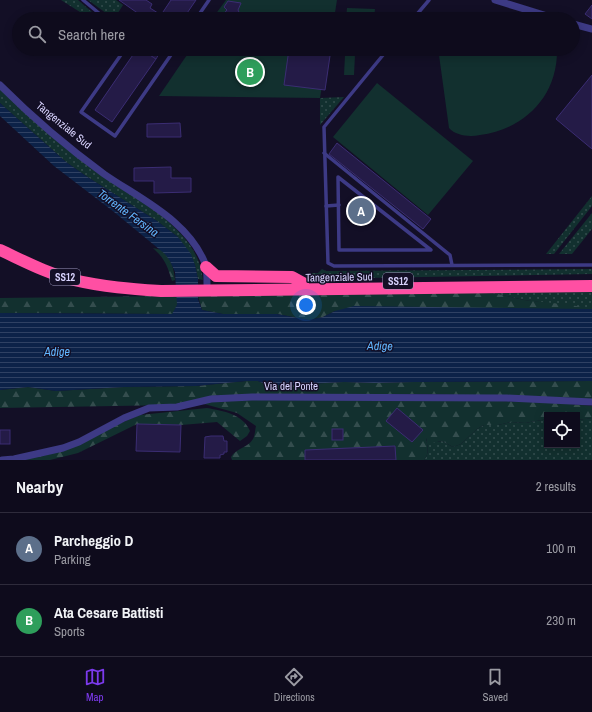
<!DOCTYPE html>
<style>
body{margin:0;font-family:"Archivo Narrow",sans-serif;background:#1c1929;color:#f1f3f6}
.controls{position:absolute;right:12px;bottom:12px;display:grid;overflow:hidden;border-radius:0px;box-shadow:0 2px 10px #0003}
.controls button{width:36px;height:36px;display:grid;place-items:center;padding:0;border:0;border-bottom:1px solid #2e2b3b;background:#0e0b1c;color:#f1f3f6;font:20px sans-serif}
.you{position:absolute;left:306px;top:305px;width:14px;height:14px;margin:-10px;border:3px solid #fff;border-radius:50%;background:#1a73e8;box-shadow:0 0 0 6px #1a73e833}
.badge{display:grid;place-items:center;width:26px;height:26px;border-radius:50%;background:#7c3aed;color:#fff;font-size:13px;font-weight:700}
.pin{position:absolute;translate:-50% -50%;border:2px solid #fff;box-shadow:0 1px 4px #0006}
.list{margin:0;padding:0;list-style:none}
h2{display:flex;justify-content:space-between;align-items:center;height:52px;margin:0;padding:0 16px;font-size:17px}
h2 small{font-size:13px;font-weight:400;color:#9b9ba3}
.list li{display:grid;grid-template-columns:26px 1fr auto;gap:12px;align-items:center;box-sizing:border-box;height:72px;padding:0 16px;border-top:1px solid #2e2b3b}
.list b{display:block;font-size:15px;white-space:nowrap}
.list p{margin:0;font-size:13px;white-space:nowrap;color:#9b9ba3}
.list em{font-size:13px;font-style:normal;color:#9b9ba3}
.icon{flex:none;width:22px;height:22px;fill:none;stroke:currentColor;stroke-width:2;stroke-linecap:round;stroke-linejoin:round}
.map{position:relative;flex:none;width:592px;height:460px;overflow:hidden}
.search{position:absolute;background:#0e0b1c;box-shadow:0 2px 10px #0003;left:12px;right:12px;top:12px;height:44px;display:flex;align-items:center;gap:10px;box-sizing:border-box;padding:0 14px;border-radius:22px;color:#9b9ba3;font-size:15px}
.sheet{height:196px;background:#0e0b1c}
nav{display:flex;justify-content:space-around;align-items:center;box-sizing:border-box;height:56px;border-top:1px solid #2e2b3b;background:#0e0b1c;font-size:11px;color:#9b9ba3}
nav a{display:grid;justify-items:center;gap:2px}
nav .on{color:#7c3aed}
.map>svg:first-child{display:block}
.grass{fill:url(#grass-dots)}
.forest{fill:url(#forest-firs)}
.pitch{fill:#12302f}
.water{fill:url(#water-rules)}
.building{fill:#241b47;stroke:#3b2d73}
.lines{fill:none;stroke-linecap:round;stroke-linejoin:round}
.lane{stroke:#3d3a85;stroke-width:3.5}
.street{stroke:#3d3a85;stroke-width:7}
.highway{stroke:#ff4fa3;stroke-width:12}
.labels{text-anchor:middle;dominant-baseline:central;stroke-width:3;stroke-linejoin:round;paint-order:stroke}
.shield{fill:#130f26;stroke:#9e99be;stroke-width:1}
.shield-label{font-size:10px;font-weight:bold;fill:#d9d4ff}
.street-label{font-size:11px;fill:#d9d4ff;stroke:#130f26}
.water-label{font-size:12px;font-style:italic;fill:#62b6ff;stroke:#130f26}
</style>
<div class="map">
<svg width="592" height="460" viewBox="0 0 592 460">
<defs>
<pattern id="grass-dots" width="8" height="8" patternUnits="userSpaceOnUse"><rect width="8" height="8" fill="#12302f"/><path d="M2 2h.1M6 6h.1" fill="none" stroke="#344d4e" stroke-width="1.8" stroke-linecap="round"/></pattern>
<pattern id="forest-firs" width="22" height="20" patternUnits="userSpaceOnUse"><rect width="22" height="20" fill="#12302f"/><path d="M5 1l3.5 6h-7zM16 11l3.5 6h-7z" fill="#344d4e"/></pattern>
<pattern id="water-rules" width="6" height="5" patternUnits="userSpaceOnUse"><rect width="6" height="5" fill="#0c2248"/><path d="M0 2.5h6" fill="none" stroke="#2f4163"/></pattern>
</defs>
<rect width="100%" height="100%" fill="#130f26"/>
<g class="grass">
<polygon points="61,0 78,0 100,19 91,19"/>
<polygon points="88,0 116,0 123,5 114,19"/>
<path d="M0 88 25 113 161 215C183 235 199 249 203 280L198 279 195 265 178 237 157 221 86 176 66 162 0 103Z"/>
<polygon points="344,97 320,125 320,98"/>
<polygon points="592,196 592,206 554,254 546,254"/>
<polygon points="592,213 592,229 572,254 559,254"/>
<polygon points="322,269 326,271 332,271 592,269 592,274 305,279 310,273 318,273"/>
<polygon points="592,290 592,309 524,300 498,294 473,292"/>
<path d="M592 418V460H424C430 453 427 445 426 437L438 442 442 441 453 447 461 444 477 429 484 425H498L511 422 525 423 547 419V445H577V420Z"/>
</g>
<g class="forest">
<path d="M153 248C155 249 160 249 162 250 171 256 174 270 175 280L172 281C167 265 165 259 153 248Z"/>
<polygon points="473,292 498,294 524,300 571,305 581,307 592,307 592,309 335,311 323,317 309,320 277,314 223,314 202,310 198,296"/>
<polygon points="172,296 177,296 177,305 173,314 0,313 0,298"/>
<polygon points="246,381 258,381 267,385 288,385 344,382 374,383 414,382 592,381 592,400 507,396 418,394 264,394 211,396 172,405 0,408 0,390 28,387 56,391 124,387 196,386"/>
<path d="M252 397 547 402 592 406V418L577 420V415H547V419L525 423 511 422 498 425H484L477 429 461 444 453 447 442 441 432 443 426 438C427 445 430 453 424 460H232L231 457C236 448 248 448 253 439 255 436 255 430 256 426L237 413 208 405 204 404 203 402Z"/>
<path d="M207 408C223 411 243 414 250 431L247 436 240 441 217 422 181 425 137 424 78 453 50 460H17L53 452 140 415Z"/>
</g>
<g class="pitch">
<polygon points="226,0 337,0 334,19 212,19"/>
<polygon points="347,8 375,9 374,19 346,19"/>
<polygon points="191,49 328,49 320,98 159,96"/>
<path d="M439 49H557C558 96 525 129 480 135 470 137 456 136 449 128L439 55Z"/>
<polygon points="345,55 355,55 354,75 344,75"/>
<polygon points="377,83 473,161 428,215 333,137"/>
</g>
<polygon class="water" points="0,103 66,162 86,176 157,221 178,237 191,254 195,265 198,279 198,299 202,310 223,314 277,314 309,320 323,317 335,311 354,306 592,309 592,381 414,382 374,383 344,382 288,385 267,385 258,381 246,381 196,386 124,387 56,391 28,387 0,390 0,313 172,314 177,305 175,272 170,261 165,254 114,212 54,166 0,116"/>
<g class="building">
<polygon points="119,0 146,0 152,4 150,8 161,15 171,0 196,0 183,19 146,19"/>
<polygon points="228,1 241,3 238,10 242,19 219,19 227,10 224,7"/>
<polygon points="592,5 592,19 585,14"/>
<polygon points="137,49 141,49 156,59 112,122 95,110"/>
<polygon points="141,49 162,49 156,59"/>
<polygon points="289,49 331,49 325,90 284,85"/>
<polygon points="592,75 592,149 556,119"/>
<polygon points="180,123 181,137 147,137 147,124"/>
<polygon points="337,143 431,219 423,229 329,154"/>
<polygon points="171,167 171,178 191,178 191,192 154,193 154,181 134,181 134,168"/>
<polygon points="397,408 423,430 412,442 386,421"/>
<polygon points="137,424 181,425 180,452 136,451"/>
<rect x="332" y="429" width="11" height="11"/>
<rect x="0" y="430" width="10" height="14"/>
<polygon points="211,436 223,436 224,441 227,441 227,452 224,452 224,454 220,455 220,458 204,458 205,437"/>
<polygon points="395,446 396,460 305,460 305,450"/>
</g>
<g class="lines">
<g class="lane">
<polyline points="83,0 106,19"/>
<polyline points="196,19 209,0"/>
<polyline points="413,19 429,0"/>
<polyline points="125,49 81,112 115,136 175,49"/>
<polyline points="388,49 324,127 328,263 334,266 592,265"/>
<polyline points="324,153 450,255 452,265"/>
<polygon points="338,177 431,250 339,250"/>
<polyline points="326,206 339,205"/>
</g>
<g class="street">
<polyline points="495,0 557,19"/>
<polyline points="573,24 592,29"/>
<path d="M0 85C32 117 67 147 104 174 140 199 190 221 206 266 207 271 207 278 207 284"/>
<polyline points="2,460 14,459 63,448 79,442 124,418 149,408 177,407 211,399 252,397 507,398 592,402"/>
</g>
<g class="highway">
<path d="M0 250C24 261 48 274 74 280 103 287 132 289 161 291L592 286"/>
<polyline points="206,267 216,276 292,277 303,283"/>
</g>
</g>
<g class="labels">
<g class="shield">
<rect x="50" y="269" width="30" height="16" rx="3"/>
<rect x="383" y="273" width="30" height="16" rx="3"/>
</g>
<g class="shield-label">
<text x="65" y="277">SS12</text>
<text x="398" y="281">SS12</text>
</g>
<g class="street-label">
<text transform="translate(64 125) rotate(39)">Tangenziale Sud</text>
<text transform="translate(339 277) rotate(-1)">Tangenziale Sud</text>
<text x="291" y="386">Via del Ponte</text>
</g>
<g class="water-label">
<text transform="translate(128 213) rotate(36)">Torrente Fersina</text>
<text transform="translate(380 346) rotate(1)">Adige</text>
<text x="57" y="352">Adige</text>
</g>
</g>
</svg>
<div class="controls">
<button><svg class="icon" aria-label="locate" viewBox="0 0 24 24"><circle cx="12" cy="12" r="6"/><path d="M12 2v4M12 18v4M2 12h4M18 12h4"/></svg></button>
</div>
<div class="you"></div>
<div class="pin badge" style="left:361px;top:211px;background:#5c6f8a">A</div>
<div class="pin badge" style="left:250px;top:72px;background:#2e9e5b">B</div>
<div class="search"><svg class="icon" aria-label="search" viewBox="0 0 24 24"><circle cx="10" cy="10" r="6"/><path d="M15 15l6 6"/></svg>Search here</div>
</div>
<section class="sheet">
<h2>Nearby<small>2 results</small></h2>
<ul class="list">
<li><span class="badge" style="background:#5c6f8a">A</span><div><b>Parcheggio D</b><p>Parking</p></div><em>100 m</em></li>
<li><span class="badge" style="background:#2e9e5b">B</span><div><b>Ata Cesare Battisti</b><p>Sports</p></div><em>230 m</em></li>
</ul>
</section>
<nav>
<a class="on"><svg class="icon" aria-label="map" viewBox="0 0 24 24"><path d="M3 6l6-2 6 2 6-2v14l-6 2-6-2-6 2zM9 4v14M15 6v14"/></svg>Map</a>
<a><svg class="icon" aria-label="directions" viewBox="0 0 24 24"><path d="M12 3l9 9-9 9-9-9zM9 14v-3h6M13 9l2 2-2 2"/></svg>Directions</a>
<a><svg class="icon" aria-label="saved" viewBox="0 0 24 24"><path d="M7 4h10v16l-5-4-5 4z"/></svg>Saved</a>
</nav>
